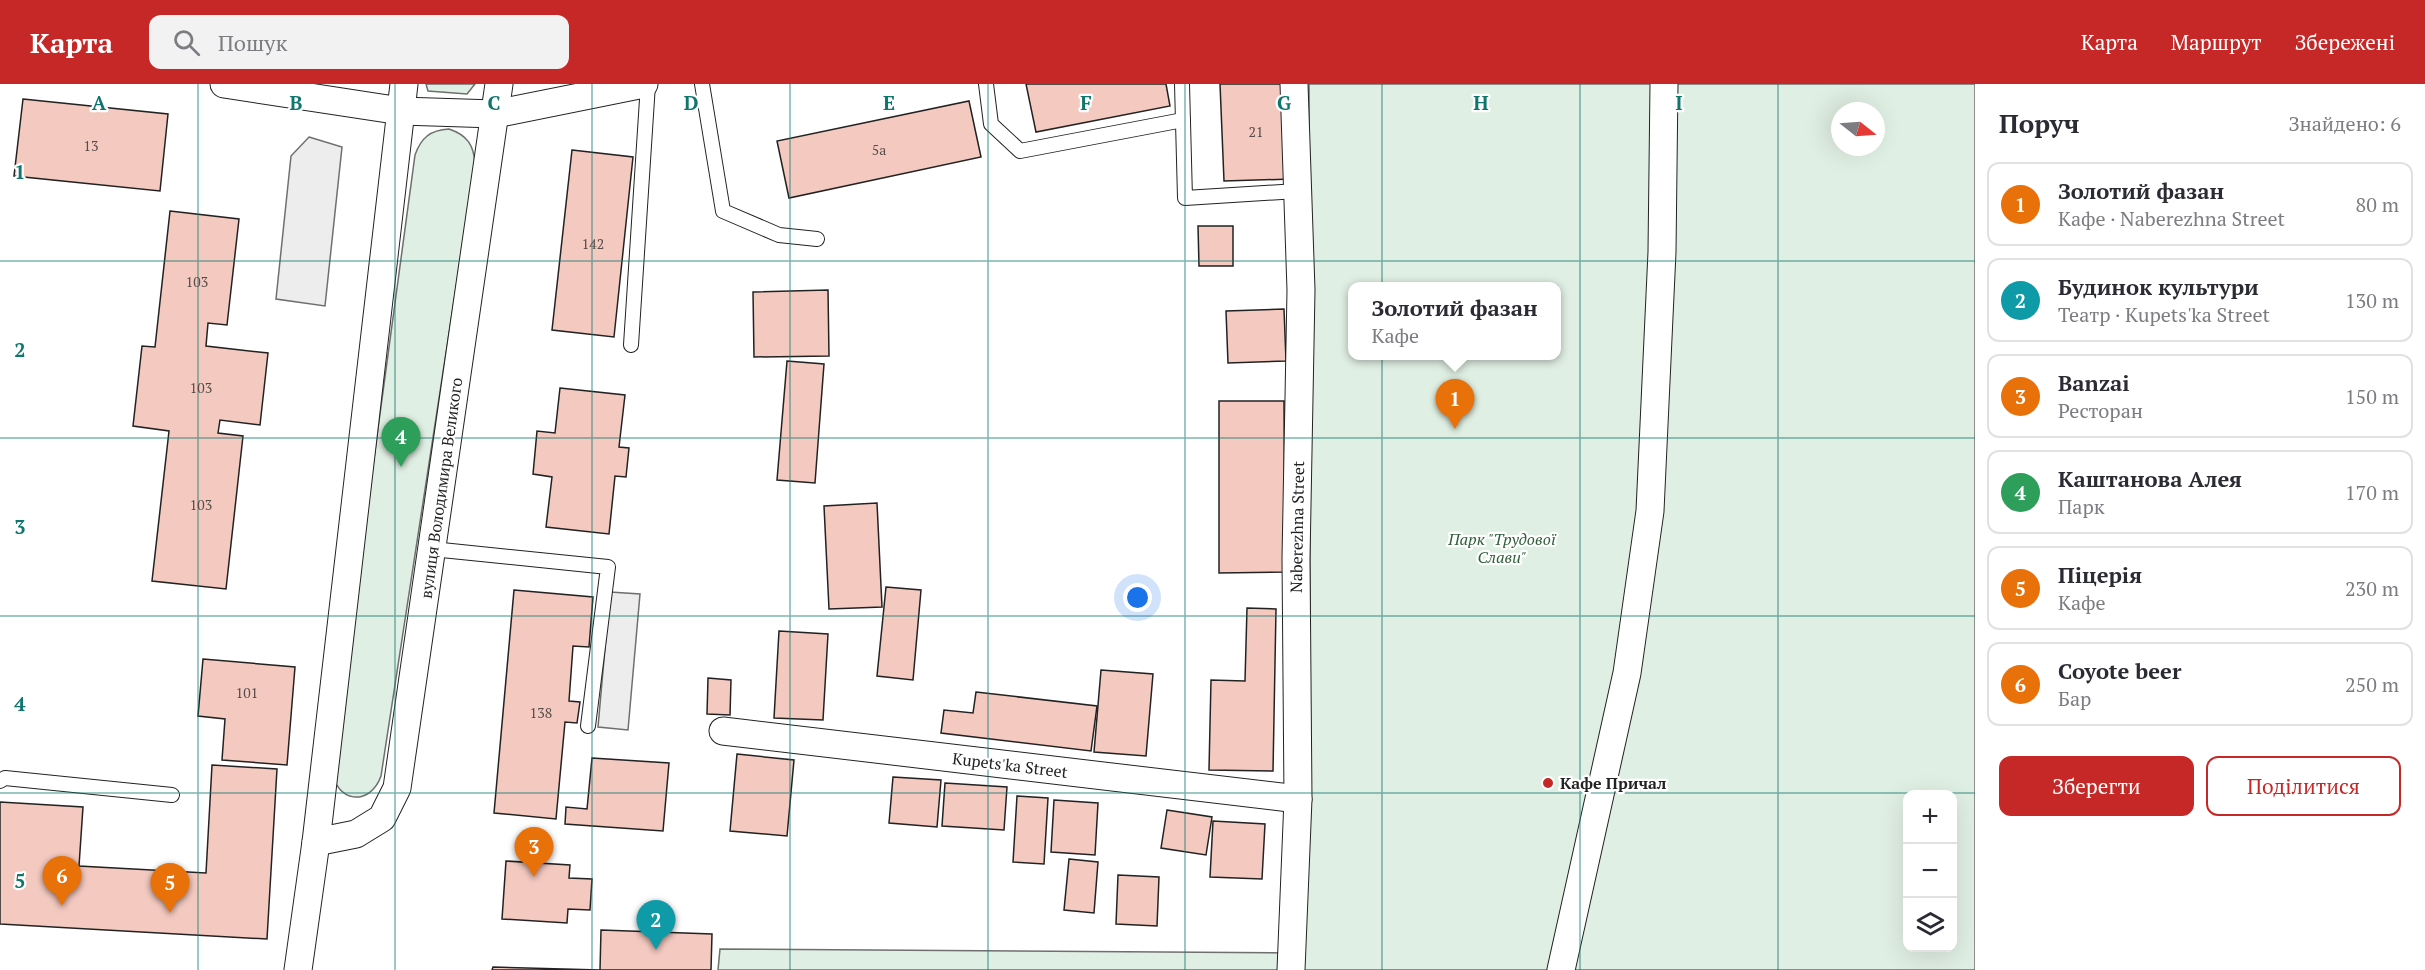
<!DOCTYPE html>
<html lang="uk">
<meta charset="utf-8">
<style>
body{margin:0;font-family:"PT Serif",serif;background:#f2f2f3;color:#2b2b33}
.controls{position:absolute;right:18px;bottom:18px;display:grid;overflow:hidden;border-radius:12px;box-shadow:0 6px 24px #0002}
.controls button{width:54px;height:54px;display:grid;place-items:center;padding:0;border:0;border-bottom:2px solid #e1e1e2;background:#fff;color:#2b2b33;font:30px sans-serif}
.compass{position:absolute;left:1831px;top:18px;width:54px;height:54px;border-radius:50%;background:#fff;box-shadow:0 6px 24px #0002;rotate:107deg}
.you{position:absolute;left:1138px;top:514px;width:21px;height:21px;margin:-15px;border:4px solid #fff;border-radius:50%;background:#1a73e8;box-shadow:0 0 0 9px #1a73e833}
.badge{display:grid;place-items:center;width:39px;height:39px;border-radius:50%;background:#c62828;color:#fff;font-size:20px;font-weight:700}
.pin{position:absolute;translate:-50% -50px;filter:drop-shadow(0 2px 3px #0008)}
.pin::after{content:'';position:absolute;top:32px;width:21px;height:18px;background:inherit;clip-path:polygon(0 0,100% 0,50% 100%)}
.popup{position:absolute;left:1348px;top:198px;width:213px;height:78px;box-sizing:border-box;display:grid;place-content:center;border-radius:12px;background:#fff;filter:drop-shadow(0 2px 4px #0005);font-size:20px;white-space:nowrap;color:#7c7c81}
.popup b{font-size:22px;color:#2b2b33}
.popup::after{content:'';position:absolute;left:50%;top:100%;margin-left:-12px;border:12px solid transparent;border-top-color:#fff}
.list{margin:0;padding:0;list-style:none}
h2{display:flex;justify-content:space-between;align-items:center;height:78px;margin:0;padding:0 24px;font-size:26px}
h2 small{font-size:20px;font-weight:400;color:#7c7c81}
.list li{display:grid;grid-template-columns:39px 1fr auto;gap:18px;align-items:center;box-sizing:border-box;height:84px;margin:0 12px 12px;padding:0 12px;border:2px solid #e1e1e2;border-radius:12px}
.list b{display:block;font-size:22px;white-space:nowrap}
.list p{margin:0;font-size:20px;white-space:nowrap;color:#7c7c81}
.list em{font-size:20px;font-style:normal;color:#7c7c81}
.actions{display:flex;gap:12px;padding:18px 24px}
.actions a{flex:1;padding:14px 0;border:2px solid #c62828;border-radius:12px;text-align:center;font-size:21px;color:#c62828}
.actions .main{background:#c62828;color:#fff}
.icon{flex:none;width:33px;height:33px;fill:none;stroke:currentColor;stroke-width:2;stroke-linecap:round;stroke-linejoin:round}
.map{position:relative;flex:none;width:1975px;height:886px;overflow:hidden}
header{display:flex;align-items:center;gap:36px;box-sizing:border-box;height:84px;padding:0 30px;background:#c62828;color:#fff}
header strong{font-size:28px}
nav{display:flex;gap:33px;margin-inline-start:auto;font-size:21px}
.search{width:420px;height:54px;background:#f2f2f3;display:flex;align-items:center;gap:15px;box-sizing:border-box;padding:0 21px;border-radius:12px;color:#7c7c81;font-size:22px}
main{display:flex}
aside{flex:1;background:#fff}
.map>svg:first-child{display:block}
.green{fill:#e0efe3;stroke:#6f6f6f;stroke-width:1.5;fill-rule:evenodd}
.parking{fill:#ededed;stroke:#6f6f6f;stroke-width:1.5}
.building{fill:#f3c9c0;stroke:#222;stroke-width:1.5}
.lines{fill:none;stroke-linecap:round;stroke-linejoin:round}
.lane-casing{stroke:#222;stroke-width:16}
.street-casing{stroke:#222;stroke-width:29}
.lane{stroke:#fff;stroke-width:14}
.street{stroke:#fff;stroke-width:27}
.grid{fill:none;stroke:#0f766e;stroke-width:1.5;stroke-opacity:0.55}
.poi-dot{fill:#c62828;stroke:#fff;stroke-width:2}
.labels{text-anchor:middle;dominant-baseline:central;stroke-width:4.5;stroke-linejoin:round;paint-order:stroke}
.number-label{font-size:14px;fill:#564c4a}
.street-label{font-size:16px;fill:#222;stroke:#fff}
.park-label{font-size:16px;font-style:italic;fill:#2f5e38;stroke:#fff}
.poi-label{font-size:16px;font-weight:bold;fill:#222;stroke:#fff;text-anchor:start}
.grid-label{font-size:20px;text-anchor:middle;font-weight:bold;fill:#0f766e;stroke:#fff;stroke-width:4.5;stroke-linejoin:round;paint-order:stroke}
</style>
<header>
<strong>Карта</strong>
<div class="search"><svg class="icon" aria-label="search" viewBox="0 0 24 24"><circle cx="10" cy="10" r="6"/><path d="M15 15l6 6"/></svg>Пошук</div>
<nav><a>Карта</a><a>Маршрут</a><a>Збережені</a></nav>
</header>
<main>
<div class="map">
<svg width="1975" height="886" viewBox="0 0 1975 886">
<rect width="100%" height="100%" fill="#fff"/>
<g class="green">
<polygon points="426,0 475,0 467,10 428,7"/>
<path d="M1309 0H1975V886H718L720 865 1300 869 1310 536ZM1840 27H1876V63H1840ZM1353 202H1557V272H1353ZM1908 710H1952V864H1908Z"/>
<path d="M449 45C467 51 474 61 475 80L381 692C370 723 335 719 332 685L415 71C421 54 430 46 449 45Z"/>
</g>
<g class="parking">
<polygon points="309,53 342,63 325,222 276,215 291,72"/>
<polygon points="610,508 640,510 628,646 598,643"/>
</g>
<g class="building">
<polygon points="1026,0 1166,0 1170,22 1036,48"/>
<polygon points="1220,0 1288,0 1291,95 1224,97"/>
<polygon points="23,15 168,30 160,107 14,92"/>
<polygon points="969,17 981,73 789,114 777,57"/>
<polygon points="572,66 633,73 614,253 552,246"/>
<polygon points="170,127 239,135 227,241 208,239 206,262 268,269 260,341 220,336 218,349 243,352 226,505 152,497 169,347 133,342 142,262 155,263"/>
<polygon points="1198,142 1233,142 1233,182 1199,182"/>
<polygon points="828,206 829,272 754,273 753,208"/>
<polygon points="1284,225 1286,277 1228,279 1226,227"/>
<polygon points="787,277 824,280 815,399 777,396"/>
<polygon points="560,304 625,311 619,363 629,364 626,393 615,392 609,450 546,443 552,393 533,390 537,347 555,349"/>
<polygon points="1219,317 1284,317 1285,488 1219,489"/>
<polygon points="877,419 882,523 829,525 824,422"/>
<polygon points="886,503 921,506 913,596 877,592"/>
<polygon points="514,506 593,513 589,563 573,562 569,617 580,618 577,639 565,638 556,735 494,729"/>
<polygon points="1247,524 1276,525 1273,687 1209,686 1211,596 1245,597"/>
<polygon points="779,547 828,550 823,636 774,634"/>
<polygon points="203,575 295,583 287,681 222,676 225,635 198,632"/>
<polygon points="1101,586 1153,590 1146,672 1094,668"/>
<polygon points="708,594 731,596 730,631 707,630"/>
<polygon points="976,608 1097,622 1091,667 941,649 944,626 973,629"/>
<polygon points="737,670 794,676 787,752 730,747"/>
<polygon points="592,674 669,679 663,747 565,740 566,723 587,725"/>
<polygon points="212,681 277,685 267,855 0,840 0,718 83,723 79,782 206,789"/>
<polygon points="893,693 941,696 937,743 889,739"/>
<polygon points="945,699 1007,703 1004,746 942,742"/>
<polygon points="1017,712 1048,714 1044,780 1013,778"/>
<polygon points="1054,716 1098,719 1095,771 1051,768"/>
<polygon points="1167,726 1212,733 1206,771 1161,764"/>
<polygon points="1213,737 1265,740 1262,795 1210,793"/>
<polygon points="1069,775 1098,778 1094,829 1064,826"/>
<polygon points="506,777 570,781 569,794 592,795 590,826 568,825 567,839 502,835"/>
<polygon points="1118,791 1159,793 1157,842 1116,840"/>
<polygon points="601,846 712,850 711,886 492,886 493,883 600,886"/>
</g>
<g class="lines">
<g class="lane-casing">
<g id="lane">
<polyline points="702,0 723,127 779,151 817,155"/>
<polyline points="986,0 991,40 1020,67 1183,36"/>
<polyline points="1182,0 1185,114 1297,107"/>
<polyline points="631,261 648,0"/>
<polyline points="432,465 608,483 588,642"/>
<polyline points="0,697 5,694 172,711"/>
</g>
</g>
<g class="street-casing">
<g id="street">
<polyline points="224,0 401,27 495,30 644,0"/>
<polyline points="723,647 1298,715"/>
<polyline points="316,758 356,750 382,734 397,704 499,0"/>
<polyline points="298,886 316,758 404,0"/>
<polyline points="1291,886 1298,715 1296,475 1301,206 1294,0"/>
<polyline points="1561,886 1627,589 1650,427 1662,168 1664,0"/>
</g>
</g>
<use href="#lane" class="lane"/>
<use href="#street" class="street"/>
</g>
<path class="grid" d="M198 0V886M395 0V886M592 0V886M790 0V886M988 0V886M1185 0V886M1382 0V886M1580 0V886M1778 0V886M0 177H1975M0 354H1975M0 532H1975M0 709H1975"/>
<circle class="poi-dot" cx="1548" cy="699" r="6"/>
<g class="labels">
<g class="number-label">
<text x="1256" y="47">21</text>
<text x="91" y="61">13</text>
<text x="879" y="65">5а</text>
<text x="593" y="159">142</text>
<text x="197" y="197">103</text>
<text x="201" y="303">103</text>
<text x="201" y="420">103</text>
<text x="247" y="608">101</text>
<text x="541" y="628">138</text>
</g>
<g class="street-label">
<text transform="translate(441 404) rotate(-82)">вулиця Володимира Великого</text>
<text transform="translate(1297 443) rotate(-89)">Naberezhna Street</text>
<text transform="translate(1010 681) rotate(7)">Kupets'ka Street</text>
</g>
<g class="park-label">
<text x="1502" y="455">Парк "Трудової<tspan x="1502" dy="18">Слави"</tspan></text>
</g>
<g class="poi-label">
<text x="1560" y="699">Кафе Причал</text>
</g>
</g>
<g class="grid-label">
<text x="99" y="26">A</text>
<text x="296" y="26">B</text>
<text x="494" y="26">C</text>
<text x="691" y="26">D</text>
<text x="889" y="26">E</text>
<text x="1086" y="26">F</text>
<text x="1284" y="26">G</text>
<text x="1481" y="26">H</text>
<text x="1679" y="26">I</text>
<text x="20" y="95">1</text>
<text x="20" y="273">2</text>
<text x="20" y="450">3</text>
<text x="20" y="627">4</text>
<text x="20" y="804">5</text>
</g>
</svg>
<div class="controls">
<button>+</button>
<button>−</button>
<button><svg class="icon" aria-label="layers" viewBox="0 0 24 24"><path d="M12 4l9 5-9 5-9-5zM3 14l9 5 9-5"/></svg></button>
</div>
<svg class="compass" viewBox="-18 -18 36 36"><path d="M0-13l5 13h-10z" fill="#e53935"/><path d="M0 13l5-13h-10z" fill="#7c7c81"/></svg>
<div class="you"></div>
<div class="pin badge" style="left:1455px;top:345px;background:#e8710a">1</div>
<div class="popup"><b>Золотий фазан</b>Кафе</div>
<div class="pin badge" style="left:656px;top:866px;background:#0f9aa8">2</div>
<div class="pin badge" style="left:534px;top:793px;background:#e8710a">3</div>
<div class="pin badge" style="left:401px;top:383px;background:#2e9e5b">4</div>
<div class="pin badge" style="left:170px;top:829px;background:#e8710a">5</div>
<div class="pin badge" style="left:62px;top:822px;background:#e8710a">6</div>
</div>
<aside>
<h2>Поруч<small>Знайдено: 6</small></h2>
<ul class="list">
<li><span class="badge" style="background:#e8710a">1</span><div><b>Золотий фазан</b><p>Кафе · Naberezhna Street</p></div><em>80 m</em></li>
<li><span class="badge" style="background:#0f9aa8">2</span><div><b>Будинок культури</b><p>Театр · Kupets'ka Street</p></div><em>130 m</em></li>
<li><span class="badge" style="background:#e8710a">3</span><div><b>Banzai</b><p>Ресторан</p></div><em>150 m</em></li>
<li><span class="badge" style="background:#2e9e5b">4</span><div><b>Каштанова Алея</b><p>Парк</p></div><em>170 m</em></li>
<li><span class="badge" style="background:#e8710a">5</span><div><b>Піцерія</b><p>Кафе</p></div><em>230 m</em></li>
<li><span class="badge" style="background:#e8710a">6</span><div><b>Coyote beer</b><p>Бар</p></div><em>250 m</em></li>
</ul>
<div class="actions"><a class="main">Зберегти</a><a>Поділитися</a></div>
</aside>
</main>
